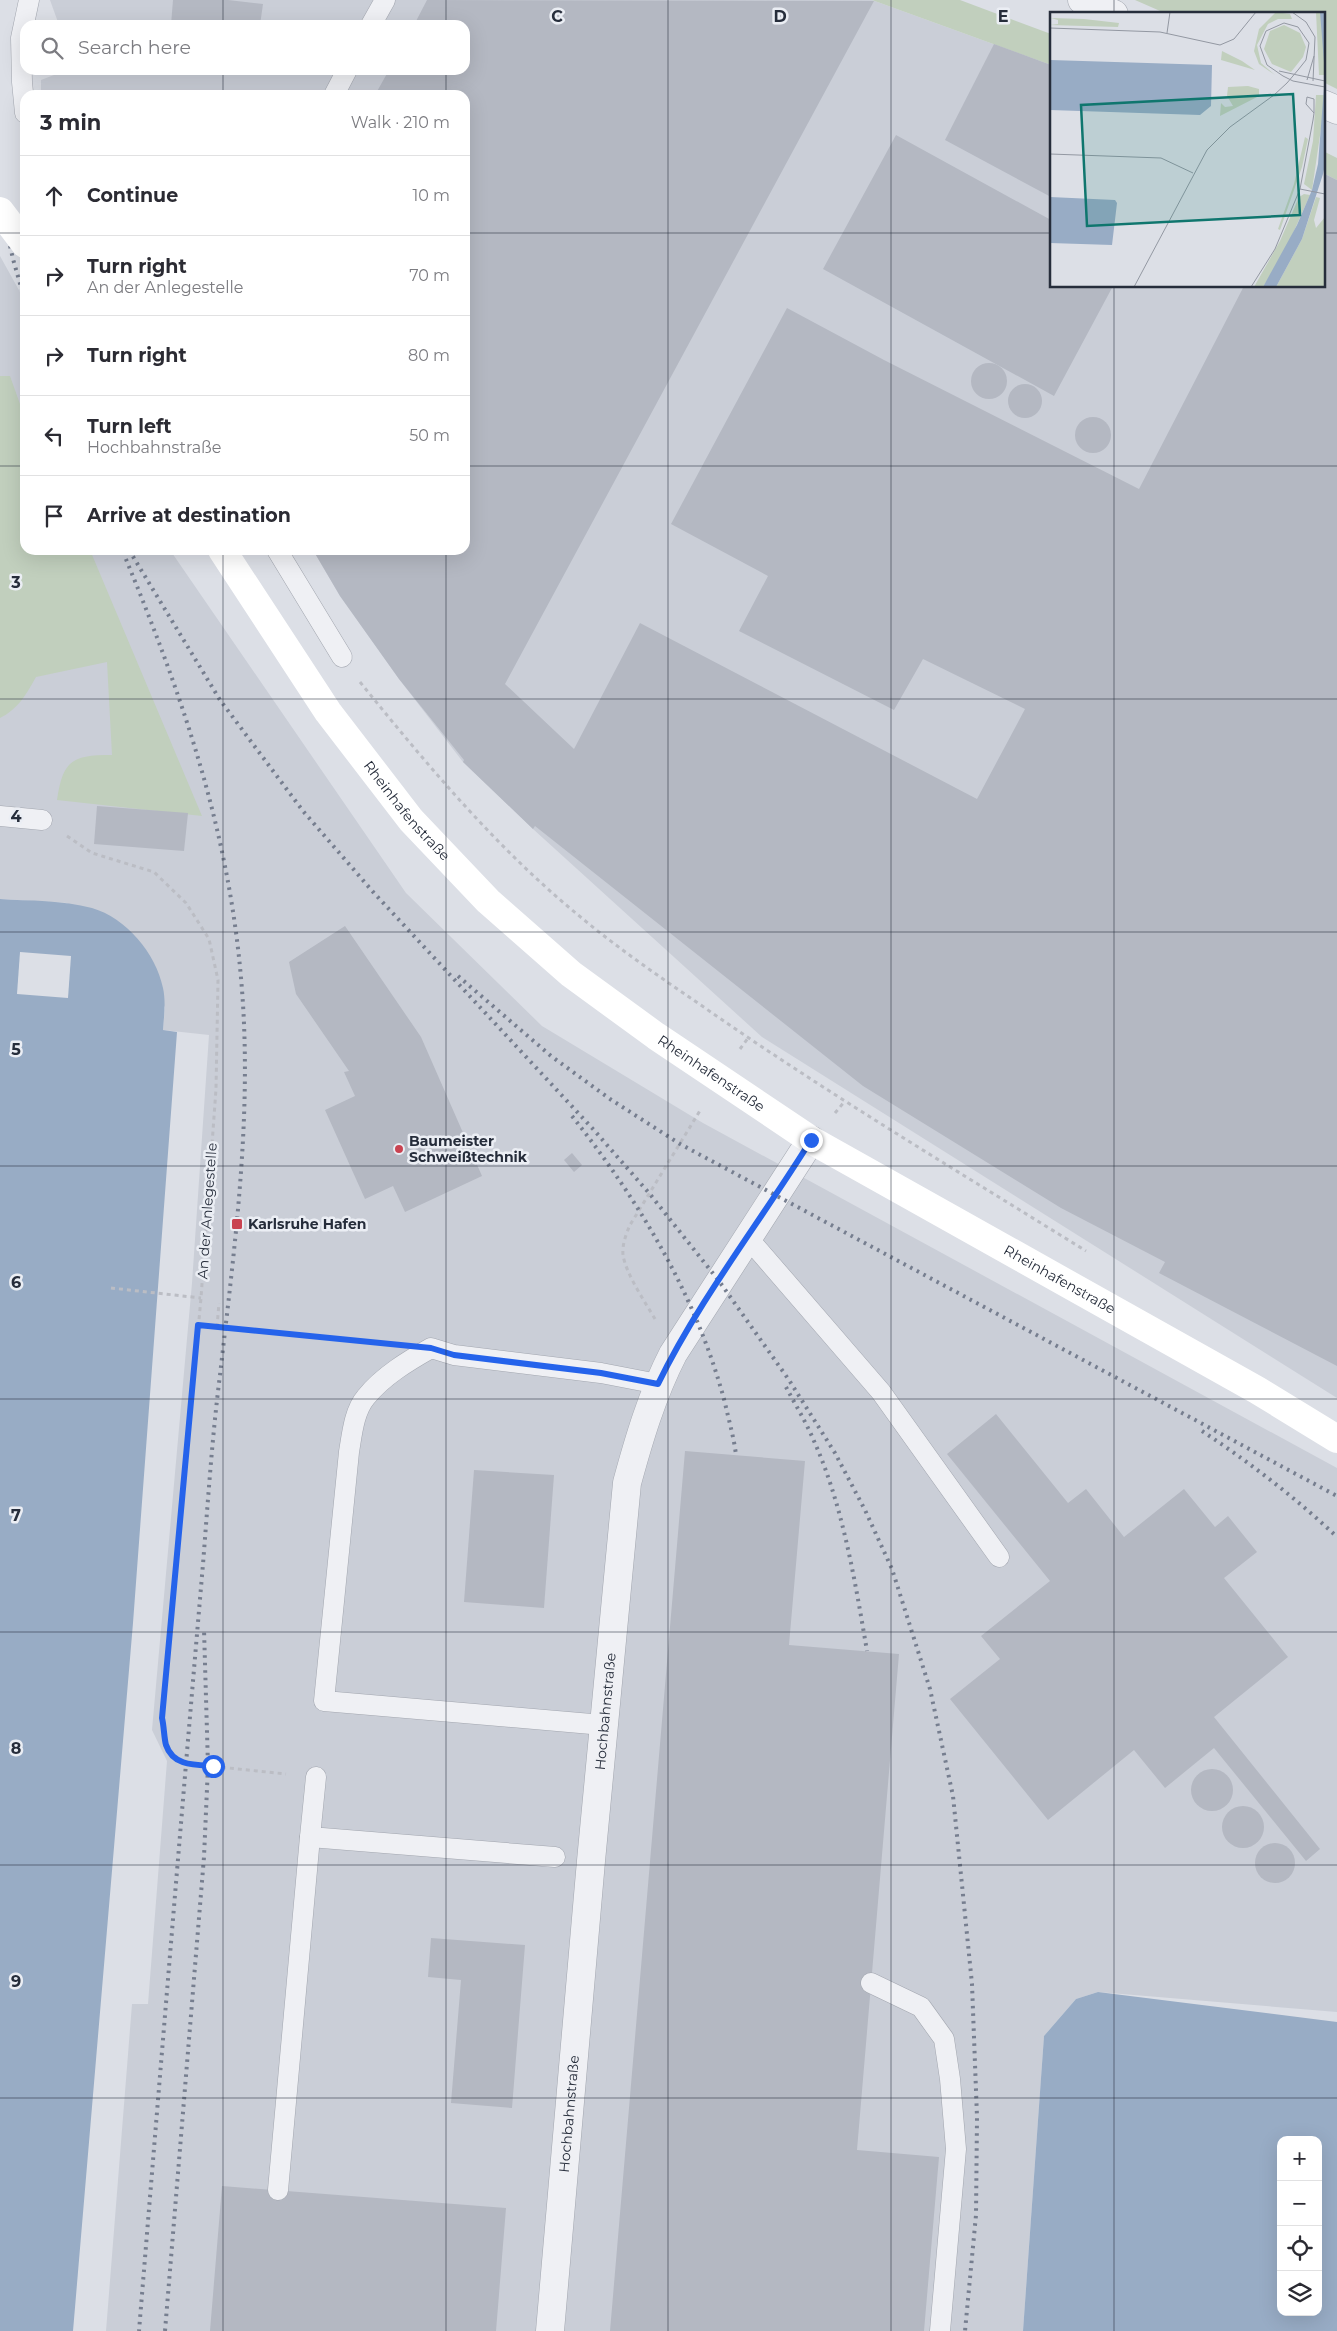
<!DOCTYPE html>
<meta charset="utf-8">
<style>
body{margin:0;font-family:Montserrat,sans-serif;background:#f2f2f3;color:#2b2b33}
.controls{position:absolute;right:15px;bottom:15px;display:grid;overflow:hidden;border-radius:10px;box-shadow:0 5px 20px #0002}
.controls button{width:45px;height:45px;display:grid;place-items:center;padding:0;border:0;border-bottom:1px solid #e1e1e2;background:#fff;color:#2b2b33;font:25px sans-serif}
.stop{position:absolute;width:15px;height:15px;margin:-11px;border:4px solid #2563eb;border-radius:50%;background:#fff}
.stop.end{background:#2563eb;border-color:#fff;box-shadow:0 1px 5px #0008}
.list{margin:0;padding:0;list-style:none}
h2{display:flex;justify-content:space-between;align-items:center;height:65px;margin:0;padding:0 20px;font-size:21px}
h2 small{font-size:16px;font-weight:400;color:#7c7c81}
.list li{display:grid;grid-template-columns:32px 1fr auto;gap:15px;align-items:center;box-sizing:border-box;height:80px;padding:0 20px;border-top:1px solid #e1e1e2}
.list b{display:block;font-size:19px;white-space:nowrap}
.list p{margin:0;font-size:16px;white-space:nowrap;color:#7c7c81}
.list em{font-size:16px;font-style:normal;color:#7c7c81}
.icon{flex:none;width:28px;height:28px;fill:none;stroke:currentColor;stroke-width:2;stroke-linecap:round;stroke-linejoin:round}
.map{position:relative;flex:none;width:1337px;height:2331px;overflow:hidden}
.search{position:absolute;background:#fff;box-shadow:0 5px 20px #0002;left:20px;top:20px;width:450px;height:55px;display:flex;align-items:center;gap:12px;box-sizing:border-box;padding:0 18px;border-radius:15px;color:#7c7c81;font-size:19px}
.panel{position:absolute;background:#fff;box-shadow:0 5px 20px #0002;left:20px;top:90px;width:450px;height:465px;border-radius:15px}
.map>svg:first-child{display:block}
.built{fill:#caced7}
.green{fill:#c1cfbd}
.water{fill:#98acc5;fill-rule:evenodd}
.pier{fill:#dcdfe6}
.building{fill:#b4b8c2}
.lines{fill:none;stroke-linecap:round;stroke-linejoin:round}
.service-casing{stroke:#a2a6af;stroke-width:21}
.minor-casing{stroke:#a2a6af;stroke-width:29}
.path{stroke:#bbbdc4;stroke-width:3;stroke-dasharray:4 4;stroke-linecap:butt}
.service{stroke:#eff0f4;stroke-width:20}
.minor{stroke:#eff0f4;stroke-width:28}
.secondary{stroke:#fff;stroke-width:28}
.rail{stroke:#767e8f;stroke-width:4;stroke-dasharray:2.5 5;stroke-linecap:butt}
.secondary-bridge{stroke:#fff;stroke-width:28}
.route{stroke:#2563eb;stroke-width:6}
.grid{fill:none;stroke:#262d3b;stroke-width:1;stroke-opacity:0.55}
.poi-dot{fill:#c94351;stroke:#ebeef4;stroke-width:2}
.labels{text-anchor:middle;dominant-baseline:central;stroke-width:5;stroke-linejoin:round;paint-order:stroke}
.street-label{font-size:14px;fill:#262d3b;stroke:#ebeef4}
.poi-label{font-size:14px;font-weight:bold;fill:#262d3b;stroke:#ebeef4;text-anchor:start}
.inset-road{fill:none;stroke:#9398a2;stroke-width:1}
.view{fill:#0f766e;fill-opacity:0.15;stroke:#0f766e;stroke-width:2.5}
.inset-edge{fill:none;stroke:#262d3b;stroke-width:2.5}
.grid-label{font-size:16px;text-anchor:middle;font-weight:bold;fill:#262d3b;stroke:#ebeef4;stroke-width:5;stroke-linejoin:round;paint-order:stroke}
</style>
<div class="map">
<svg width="1337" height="2331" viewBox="0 0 1337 2331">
<rect width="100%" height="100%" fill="#dcdfe6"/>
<g class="built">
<polygon points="50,0 872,0 1051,65 1051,286 1323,286 1337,180 1337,1398 762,1037 533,829 463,762 399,679 340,596 313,550 465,550 465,95 41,95 41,80 67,70 465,70 465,25 59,25"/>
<polygon points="0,256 25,301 25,550 170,550 406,893 542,1026 703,1123 1337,1468 1337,2012 1098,1992 1076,1999 1044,2036 1023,2331 106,2331 132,2004 148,2004 167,1761 152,1730 192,1283 209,1035 163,1030 165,1007 67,903 0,899"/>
</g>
<g class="green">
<polygon points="872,0 960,0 1051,34 1051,65"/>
<polygon points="1135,0 1337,0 1337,89 1323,82 1323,14 1167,14"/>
<polygon points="1323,151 1337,158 1337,180 1323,173"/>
<path d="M0 376H10L25 418V550H90L202 816 57 800C63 760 72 755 112 755L107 662 36 677C26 695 18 709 0 718Z"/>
</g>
<g class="water">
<path d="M0 899C30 901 62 900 92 908 126 918 156 953 163 988 166 1002 164 1016 163 1030L177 1032 133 1623 73 2331H0Z"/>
<path d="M1098 1992 1337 2022V2331H1023L1044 2036 1076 1999ZM1281 2140H1318V2312H1281Z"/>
</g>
<polygon class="pier" points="20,952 71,956 68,998 17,994"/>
<g class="building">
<polygon points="173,0 228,0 263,4 260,25 171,25"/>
<polygon points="427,0 874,1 505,684 574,749 640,623 977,799 1025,709 923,659 894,710 739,631 768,576 671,524 787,308 884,360 1139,489 1244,286 1323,286 1323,173 1337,180 1337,1366 1159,1273 1165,1262 1061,1208 863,1086 535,826 533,829 463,762 464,760 399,679 340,596 313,550 465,550 465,95 375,95 389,70 465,70 465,25 414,25"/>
<polygon points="994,44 1051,65 1051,197 945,140"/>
<polygon points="896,135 1051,220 1051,286 1113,286 1054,396 823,269"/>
<circle cx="989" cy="381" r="18"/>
<circle cx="1025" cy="401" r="17"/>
<circle cx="1093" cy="435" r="18"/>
<polygon points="97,806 188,813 184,851 94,844"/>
<polygon points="345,926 421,1037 482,1176 405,1212 393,1186 365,1199 325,1110 355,1096 344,1072 349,1071 296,994 289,962"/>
<polygon points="572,1153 582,1165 574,1172 564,1160"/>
<polygon points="996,1414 1068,1503 1086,1489 1124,1537 1184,1489 1215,1527 1228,1516 1257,1552 1224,1578 1288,1657 1214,1717 1320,1849 1306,1861 1214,1748 1165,1788 1134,1750 1048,1820 950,1699 1000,1659 981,1636 1050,1581 947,1454"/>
<polygon points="685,1451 805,1461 789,1645 899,1654 857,2150 939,2157 924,2331 610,2331"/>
<polygon points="474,1470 554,1475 544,1608 464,1602"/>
<circle cx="1212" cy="1790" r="21"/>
<circle cx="1243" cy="1827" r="21"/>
<circle cx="1275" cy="1863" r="20"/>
<polygon points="431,1938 525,1945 512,2108 451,2103 461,1980 428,1977"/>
<polygon points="222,2186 506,2208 496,2331 210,2331"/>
</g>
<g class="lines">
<g class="service-casing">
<g id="service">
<polyline points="371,25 385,0"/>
<polyline points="334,95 347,70"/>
<polyline points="25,113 22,82 21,38 29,0"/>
<polyline points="277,550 342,657"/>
<polyline points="0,816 42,820"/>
<polyline points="748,1238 881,1392 999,1557"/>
<path d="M603 1725 324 1701 349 1452C352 1434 354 1411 366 1397 383 1376 408 1361 431 1348L454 1355 601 1373 658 1384"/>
<polyline points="316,1777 310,1837 555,1857"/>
<polyline points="871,1983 921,2007 944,2039 950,2079 956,2149 940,2331"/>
<polyline points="278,2190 310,1837"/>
</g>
</g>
<g class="minor-casing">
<g id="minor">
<polyline points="1082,0 1114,14"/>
<polyline points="1323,104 1337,110"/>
<path id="s1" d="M550 2331 591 1861 627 1483C639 1439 652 1395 673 1354L811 1140"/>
</g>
</g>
<g class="path">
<path d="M360 682C428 766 499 851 583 919 630 958 681 991 731 1026 847 1105 967 1177 1086 1251"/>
<path d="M67 836 92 853 154 872 186 903 209 939 218 980 216 1089 201 1298 162 1718C167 1738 164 1748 181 1763L286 1774"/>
<polyline points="740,1049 748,1038"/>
<polyline points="835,1113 845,1101"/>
<polyline points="111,1288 201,1298"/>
<path d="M655 1319C645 1302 626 1274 623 1255 622 1245 626 1234 630 1225L701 1109"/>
<polyline points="198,1325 379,1343"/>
<polyline points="217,1327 219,1303"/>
</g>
<use href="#service" class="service"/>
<use href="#minor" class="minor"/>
<path class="secondary" id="s2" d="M222 550 328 712 411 820 488 901 571 974 656 1036 811 1140 1257 1390 1337 1439"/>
<g class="rail">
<polyline points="0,202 13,259 25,301"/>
<polyline points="129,550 220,700 303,811 374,893 593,1129 649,1193 719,1281 789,1380 835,1453 865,1510 892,1569 930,1689 953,1796 972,1984 977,2117 976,2215 965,2331"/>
<path d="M123 552C181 692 228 827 241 978 253 1111 235 1243 220 1375 212 1438 208 1501 203 1564 181 1820 160 2075 139 2331"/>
<polyline points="458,976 551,1056 610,1099 680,1144 1337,1496"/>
<path d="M572 1116C640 1202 697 1297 725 1403 729 1421 734 1438 736 1455"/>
<path d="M786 1387C795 1404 806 1422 814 1441 843 1506 855 1581 867 1651"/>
<path d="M1202 1431C1249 1462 1296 1498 1337 1537"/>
<polyline points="165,2331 204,1857 208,1766 204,1629"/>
</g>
<polyline class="secondary-bridge" points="0,211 25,244"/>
</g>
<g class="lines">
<path class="route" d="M213 1766C195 1765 173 1766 166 1745 164 1738 164 1726 162 1718L198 1325 431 1348 454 1355 601 1373 658 1384C700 1298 761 1221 811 1140"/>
</g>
<path class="grid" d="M223 0V25M446 0V25M668 0V2331M891 0V2331M1114 0V14M223 70V95M446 70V95M0 233H25M465 233H1051M1323 233H1337M1114 286V2331M0 466H25M465 466H1337M223 550V2331M446 550V2331M0 699H1337M0 932H1337M0 1166H1337M0 1399H1337M0 1632H1337M0 1865H1337M0 2098H1337"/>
<g class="poi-dot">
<circle cx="399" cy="1149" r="5"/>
<rect x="231" y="1218" width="12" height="12" rx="2.5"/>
</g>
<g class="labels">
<g class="street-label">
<text stroke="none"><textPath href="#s2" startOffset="320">Rheinhafenstraße</textPath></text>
<text stroke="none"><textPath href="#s2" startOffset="724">Rheinhafenstraße</textPath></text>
<text transform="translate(207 1211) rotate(-86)">An der Anlegestelle</text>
<text stroke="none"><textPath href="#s2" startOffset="1129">Rheinhafenstraße</textPath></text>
<text stroke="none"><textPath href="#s1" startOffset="622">Hochbahnstraße</textPath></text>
<text stroke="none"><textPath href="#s1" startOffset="218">Hochbahnstraße</textPath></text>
</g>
<g class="poi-label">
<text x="409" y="1141">Baumeister<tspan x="409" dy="16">Schweißtechnik</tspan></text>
<text x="248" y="1224">Karlsruhe Hafen</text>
</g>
</g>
<g transform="translate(1050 12)">
<rect width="275" height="275" fill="#dcdfe6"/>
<path d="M226 0 240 2 242 7H228L218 12 207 33 211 51 225 63 209 52 204 39 209 17ZM266 0H275V63H269ZM1 6 34 7 69 11 68 15 0 13 8 12V8ZM234 13 250 21 256 35 253 45 241 60 222 52 214 37 220 19ZM172 39 192 49 205 58 171 48ZM198 74 209 77V84L170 104 171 91 175 95 183 94 177 84 178 75ZM266 83H274V96L262 178 254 172 263 129ZM255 125 258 127 252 155 230 218 228 217 244 172ZM254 182 260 183 236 237 213 275H204L230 229 249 185ZM266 185 270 186 264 208 266 216 275 205V275H226L252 227Z" fill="#c1cfbd"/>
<path d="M270 0H275V153L273 162 252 227 226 275H213L247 213 262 178 268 152 275 63ZM0 48 162 53 161 94 150 103 0 98ZM0 185 65 188 67 191 62 233 0 231Z" fill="#98acc5"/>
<path class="inset-road" d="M242 0 256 10 265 25 263 69M0 16 110 20 170 33 184 27 206 0M117 21 120 0M229 59 275 69M257 68 264 44M0 142 111 146 143 161M250 177 275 182M84 275 157 138 180 115 224 83 237 71 248 58 256 48 259 31 248 15 234 11 216 19 210 34 217 53 233 64 243 69 275 75M201 275 225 237 250 177 263 108 264 101V87L257 85 256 92 264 101"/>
<path class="view" d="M243 82 250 203 37 214 31 93Z"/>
<rect width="275" height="275" class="inset-edge"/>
</g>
<g class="grid-label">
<text x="557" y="22">C</text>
<text x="780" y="22">D</text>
<text x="1003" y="22">E</text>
<text x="16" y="588">3</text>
<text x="16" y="822">4</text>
<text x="16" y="1055">5</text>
<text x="16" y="1288">6</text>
<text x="16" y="1521">7</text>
<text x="16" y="1754">8</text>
<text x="16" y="1987">9</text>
</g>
</svg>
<div class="controls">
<button>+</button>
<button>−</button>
<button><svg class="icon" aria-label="locate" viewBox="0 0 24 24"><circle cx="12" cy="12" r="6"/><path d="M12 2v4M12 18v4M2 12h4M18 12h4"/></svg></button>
<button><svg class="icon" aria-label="layers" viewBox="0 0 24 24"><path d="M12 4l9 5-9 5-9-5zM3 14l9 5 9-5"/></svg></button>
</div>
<div class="stop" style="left:213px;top:1766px"></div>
<div class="stop end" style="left:811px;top:1140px"></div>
<div class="search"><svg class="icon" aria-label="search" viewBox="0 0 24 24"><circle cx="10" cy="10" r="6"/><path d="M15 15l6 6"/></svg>Search here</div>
<section class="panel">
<h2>3 min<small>Walk · 210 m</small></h2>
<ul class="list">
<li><svg class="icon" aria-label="ahead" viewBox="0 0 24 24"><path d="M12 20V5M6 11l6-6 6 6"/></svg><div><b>Continue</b></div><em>10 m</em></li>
<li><svg class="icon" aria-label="right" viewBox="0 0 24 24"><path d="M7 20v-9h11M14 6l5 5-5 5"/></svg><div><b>Turn right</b><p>An der Anlegestelle</p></div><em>70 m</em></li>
<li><svg class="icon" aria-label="right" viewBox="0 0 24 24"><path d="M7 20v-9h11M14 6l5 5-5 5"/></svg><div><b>Turn right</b></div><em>80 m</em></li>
<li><svg class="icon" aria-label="left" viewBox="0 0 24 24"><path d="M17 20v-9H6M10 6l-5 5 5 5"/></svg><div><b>Turn left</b><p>Hochbahnstraße</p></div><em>50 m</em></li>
<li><svg class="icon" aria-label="arrive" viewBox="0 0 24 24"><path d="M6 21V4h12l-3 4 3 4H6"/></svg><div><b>Arrive at destination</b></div></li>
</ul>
</section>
</div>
